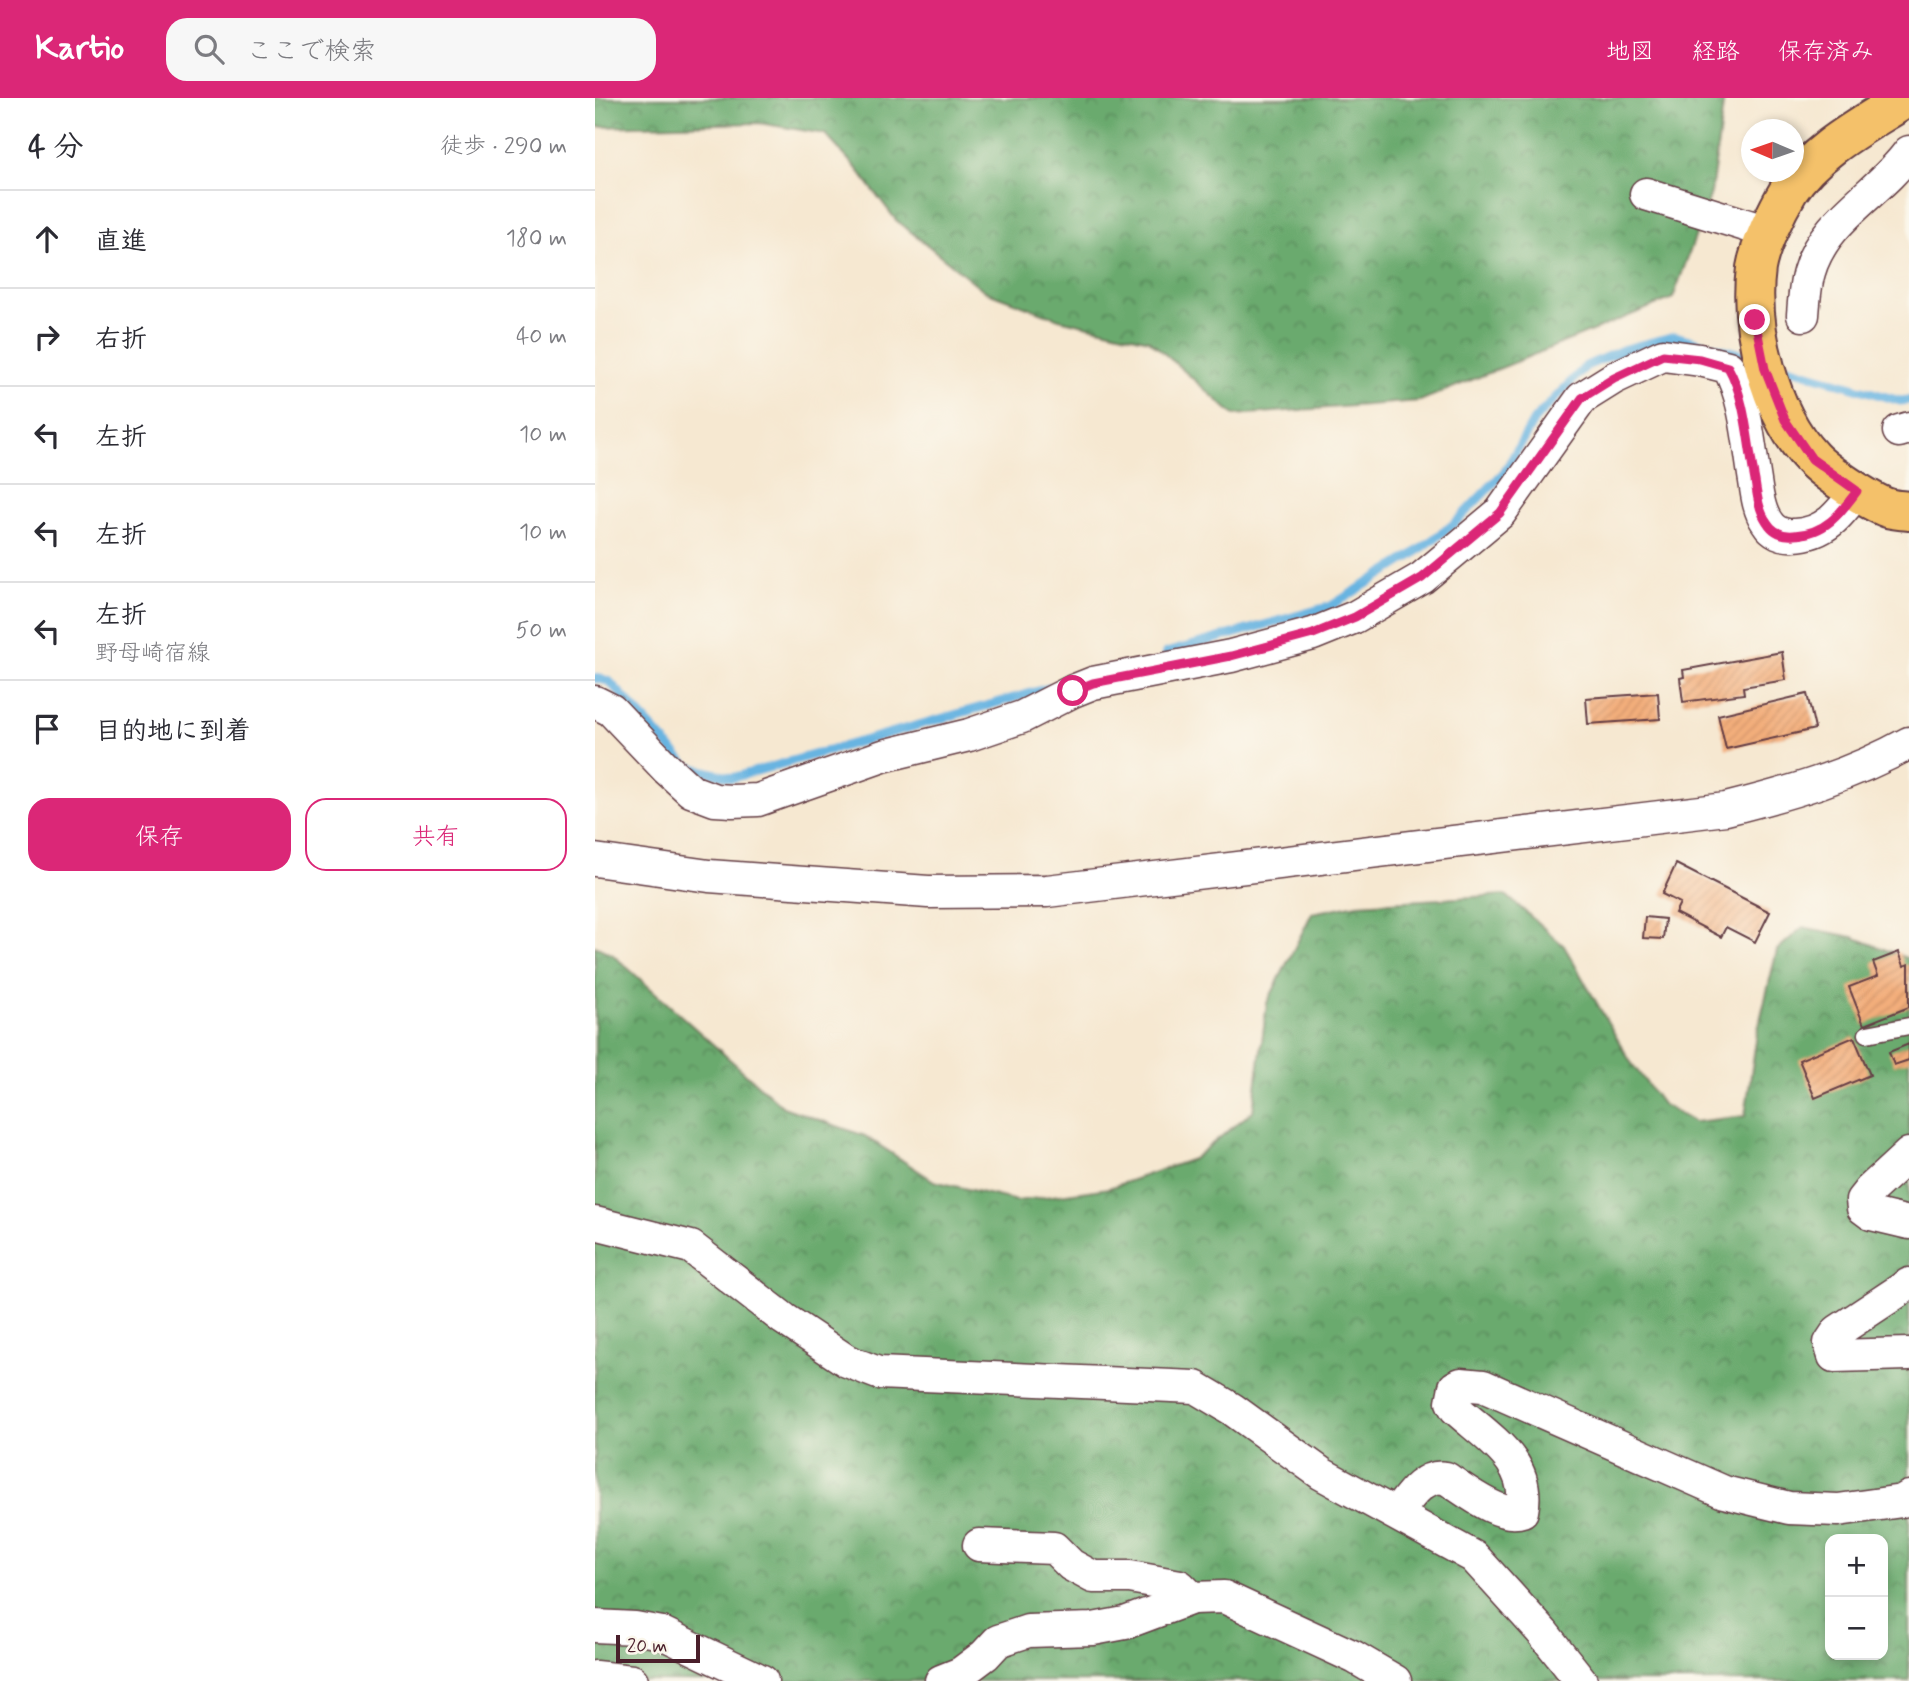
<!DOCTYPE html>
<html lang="ja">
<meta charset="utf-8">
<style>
body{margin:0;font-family:Mynerve,"Klee One",sans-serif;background:#f7f7f7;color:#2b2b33}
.controls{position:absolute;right:21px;bottom:21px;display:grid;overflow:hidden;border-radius:14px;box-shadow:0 4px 10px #0003}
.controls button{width:63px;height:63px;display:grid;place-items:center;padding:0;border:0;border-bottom:2px solid #e1e1e2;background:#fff;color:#2b2b33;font:35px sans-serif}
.compass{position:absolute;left:1146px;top:21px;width:63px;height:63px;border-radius:50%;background:#fff;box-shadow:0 4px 10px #0003;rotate:272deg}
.scale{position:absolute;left:21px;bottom:18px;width:84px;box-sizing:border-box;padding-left:7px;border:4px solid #4a1f2b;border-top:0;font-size:19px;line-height:24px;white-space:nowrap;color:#4a1f2b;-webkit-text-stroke:5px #fbf7ec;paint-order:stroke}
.stop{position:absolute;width:21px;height:21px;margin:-16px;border:5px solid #db2777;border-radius:50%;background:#fff}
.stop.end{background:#db2777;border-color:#fff;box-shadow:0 2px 7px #0008}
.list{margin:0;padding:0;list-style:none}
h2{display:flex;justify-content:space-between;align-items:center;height:91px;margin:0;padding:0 28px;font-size:30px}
h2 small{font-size:23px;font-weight:400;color:#7c7c81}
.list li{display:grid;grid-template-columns:46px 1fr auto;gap:21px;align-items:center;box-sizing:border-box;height:98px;padding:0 28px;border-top:2px solid #e1e1e2}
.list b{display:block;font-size:26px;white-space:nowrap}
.list p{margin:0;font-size:23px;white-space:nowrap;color:#7c7c81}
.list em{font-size:23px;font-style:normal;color:#7c7c81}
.actions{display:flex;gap:14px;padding:21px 28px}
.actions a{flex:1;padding:16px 0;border:2px solid #db2777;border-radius:21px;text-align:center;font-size:24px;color:#db2777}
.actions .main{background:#db2777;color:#fff}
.icon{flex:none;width:38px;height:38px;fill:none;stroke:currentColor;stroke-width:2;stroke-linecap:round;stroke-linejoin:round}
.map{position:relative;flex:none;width:1314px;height:1583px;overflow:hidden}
header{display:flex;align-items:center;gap:42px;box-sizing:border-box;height:98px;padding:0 35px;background:#db2777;color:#fff}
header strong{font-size:33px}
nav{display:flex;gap:38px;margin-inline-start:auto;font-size:24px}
.search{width:490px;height:63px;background:#f7f7f7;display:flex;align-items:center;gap:18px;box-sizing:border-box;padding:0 24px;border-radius:21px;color:#7c7c81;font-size:26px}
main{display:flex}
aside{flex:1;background:#fff}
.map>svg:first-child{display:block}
.forest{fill:url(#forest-crowns);stroke:#5a644c;stroke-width:2;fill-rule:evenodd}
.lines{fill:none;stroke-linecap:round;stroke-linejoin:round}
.stream{stroke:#68b4e1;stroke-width:9}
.building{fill:url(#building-hatch)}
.lane-casing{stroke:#643d44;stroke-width:19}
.street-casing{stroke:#643d44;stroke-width:35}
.primary-casing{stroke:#643d44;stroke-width:42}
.lane{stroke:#fff;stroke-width:16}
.street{stroke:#fff;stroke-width:32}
.primary{stroke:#f4c16a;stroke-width:38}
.route{stroke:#db2777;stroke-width:9}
</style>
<header>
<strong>Kartio</strong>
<div class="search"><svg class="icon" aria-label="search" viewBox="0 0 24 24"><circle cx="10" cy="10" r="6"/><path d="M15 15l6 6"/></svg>ここで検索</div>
<nav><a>地図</a><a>経路</a><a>保存済み</a></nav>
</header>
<main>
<aside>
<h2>4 分<small>徒歩 · 290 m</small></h2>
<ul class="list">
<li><svg class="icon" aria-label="ahead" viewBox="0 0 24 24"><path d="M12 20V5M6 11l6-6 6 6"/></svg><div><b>直進</b></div><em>180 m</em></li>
<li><svg class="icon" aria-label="right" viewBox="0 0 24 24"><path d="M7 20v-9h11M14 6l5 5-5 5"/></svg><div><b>右折</b></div><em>40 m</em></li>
<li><svg class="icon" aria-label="left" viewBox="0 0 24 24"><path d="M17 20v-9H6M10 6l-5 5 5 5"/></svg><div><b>左折</b></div><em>10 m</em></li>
<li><svg class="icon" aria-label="left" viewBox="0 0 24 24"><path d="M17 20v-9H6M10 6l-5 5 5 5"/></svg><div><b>左折</b></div><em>10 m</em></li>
<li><svg class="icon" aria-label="left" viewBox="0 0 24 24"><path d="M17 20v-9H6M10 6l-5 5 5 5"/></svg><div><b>左折</b><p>野母崎宿線</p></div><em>50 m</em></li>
<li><svg class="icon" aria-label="arrive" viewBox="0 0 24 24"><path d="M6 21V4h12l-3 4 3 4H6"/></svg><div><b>目的地に到着</b></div></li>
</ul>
<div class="actions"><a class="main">保存</a><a>共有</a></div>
</aside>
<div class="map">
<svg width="1314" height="1583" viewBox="0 0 1314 1583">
<defs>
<pattern id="forest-crowns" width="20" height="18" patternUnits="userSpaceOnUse" patternTransform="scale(1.75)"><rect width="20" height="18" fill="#6aaa6e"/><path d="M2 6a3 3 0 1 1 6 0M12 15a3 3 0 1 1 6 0" fill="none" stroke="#598a5b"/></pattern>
<pattern id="building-hatch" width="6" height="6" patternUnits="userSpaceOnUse" patternTransform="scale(1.75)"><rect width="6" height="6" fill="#f3ae7b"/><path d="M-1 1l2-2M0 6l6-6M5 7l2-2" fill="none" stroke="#d2956a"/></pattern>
</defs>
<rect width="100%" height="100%" fill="#fbf7ec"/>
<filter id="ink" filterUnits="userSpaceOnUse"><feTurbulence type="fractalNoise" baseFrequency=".0143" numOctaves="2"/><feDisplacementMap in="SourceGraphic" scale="14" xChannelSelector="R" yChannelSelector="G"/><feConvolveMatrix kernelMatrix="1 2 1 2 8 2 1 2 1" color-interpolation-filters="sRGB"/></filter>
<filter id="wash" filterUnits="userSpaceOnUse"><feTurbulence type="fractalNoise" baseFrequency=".00686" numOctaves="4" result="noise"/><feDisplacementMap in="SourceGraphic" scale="28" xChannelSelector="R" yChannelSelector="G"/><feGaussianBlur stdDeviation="1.57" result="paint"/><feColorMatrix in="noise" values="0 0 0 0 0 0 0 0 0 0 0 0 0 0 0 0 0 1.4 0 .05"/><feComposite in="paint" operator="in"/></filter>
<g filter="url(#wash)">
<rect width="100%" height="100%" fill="#f6e8d1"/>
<g class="forest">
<polygon points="0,0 1129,0 1116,95 1078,200 825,303 639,317 554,242 464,221 390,193 301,122 262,71 230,36 164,25 0,29"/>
<path d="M911 797 969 848 1035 963 1067 1006 1099 1024 1150 1018 1162 935 1182 852 1208 829 1258 839 1314 861V1583H0V848L17 856 188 1009 270 1038 339 1083 422 1103 514 1090 598 1061 658 1013 672 905 717 815 762 806ZM1235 1441H1288V1557H1235Z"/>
</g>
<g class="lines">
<g class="stream">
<polyline points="1180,266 1305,303 1314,302"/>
<polyline points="571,555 736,508 816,458 860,425 910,373 939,322 991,268 1030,251 1080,238 1157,259"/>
<polyline points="0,580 14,583 92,668 137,680 454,590"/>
</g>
</g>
<g id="blocks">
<g class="building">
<polygon points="1187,554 1191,582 1148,589 1149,596 1088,604 1085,580 1089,579 1088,572"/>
<polygon points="1063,595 1065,621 993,626 991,600"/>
<polygon points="1212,596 1220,631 1131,651 1123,617"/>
<polygon points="1081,766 1175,814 1160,844 1131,829 1126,839 1080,815 1085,805 1067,796"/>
<polygon points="1050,819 1070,821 1068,841 1048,840"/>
<polygon points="1304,854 1309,868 1314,866 1314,909 1269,927 1254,889 1283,878 1278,864"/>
<polygon points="1259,939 1275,977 1220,1000 1204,962"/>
<polygon points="1314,946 1314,962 1299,967 1294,954"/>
</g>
</g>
</g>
<g filter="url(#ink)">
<use href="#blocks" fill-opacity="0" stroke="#643d44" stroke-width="2"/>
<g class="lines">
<g class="lane-casing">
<polyline id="lane" points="1272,936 1314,928"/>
</g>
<g class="street-casing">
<g id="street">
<polyline points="1051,96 1173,134"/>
<path d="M1208 217C1209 203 1210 187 1214 174 1229 121 1284 96 1314 54"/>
<polyline points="1304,333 1314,330"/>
<path d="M0 604 16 612 72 671 96 693 120 702 137 703 163 702 288 658 374 637 427 619 478 593 498 585 636 558 718 536 760 519 827 480 905 415 987 300 1019 280 1068 257 1105 262 1133 269C1151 299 1154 348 1160 383 1162 397 1164 413 1172 424 1178 434 1188 438 1199 437 1230 436 1245 416 1262 393"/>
<path d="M0 762 114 778 333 794 452 793 1131 711C1195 695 1257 677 1314 645"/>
<polyline points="1314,1056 1275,1092 1267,1102 1268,1110 1276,1116 1314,1125"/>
<polyline points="0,1125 96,1149 189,1221 252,1263 283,1275 600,1289 637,1311 727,1376 879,1459 948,1535 986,1583"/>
<polyline points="1314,1186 1243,1233 1235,1245 1239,1258 1314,1256"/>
<path d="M802 1415C814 1399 828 1376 851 1380 870 1392 905 1421 927 1413 937 1364 893 1340 861 1311L857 1304 860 1289 866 1286 888 1288 1129 1394 1194 1410 1243 1412 1307 1403 1314 1399"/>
<polyline points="384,1447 459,1450 476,1467 498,1479 535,1479 585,1488 597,1500"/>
<polyline points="0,1528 40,1530 67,1535 167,1583"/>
<polyline points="0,1579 37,1583"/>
<polyline points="346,1583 366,1575 390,1557 403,1543 433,1533 498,1531 530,1525 597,1500 629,1499 759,1559 800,1583"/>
</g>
</g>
<g class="primary-casing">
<path id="primary" d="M1311 0C1271 26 1222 50 1194 92 1182 112 1165 147 1161 170 1153 229 1175 316 1217 360 1230 374 1275 404 1293 410 1299 412 1307 412 1314 413"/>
</g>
<use href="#lane" class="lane"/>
<use href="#street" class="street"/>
<use href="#primary" class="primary"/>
</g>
</g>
<g class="lines" filter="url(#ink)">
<path class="route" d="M478 593 498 585 636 558 718 536 760 519 827 480 905 415 987 300 1019 280 1068 257 1105 261 1133 269C1151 300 1153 348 1160 383 1162 397 1164 413 1172 424 1178 434 1188 438 1199 437 1230 436 1245 416 1262 393L1217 361 1190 322 1170 271 1160 222"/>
</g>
</svg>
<div class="controls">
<button>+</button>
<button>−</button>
</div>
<svg class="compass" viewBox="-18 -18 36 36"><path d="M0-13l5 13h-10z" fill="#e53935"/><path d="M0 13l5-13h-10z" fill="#7c7c81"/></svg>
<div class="scale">20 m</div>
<div class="stop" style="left:478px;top:593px"></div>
<div class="stop end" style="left:1160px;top:222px"></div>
</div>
</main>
